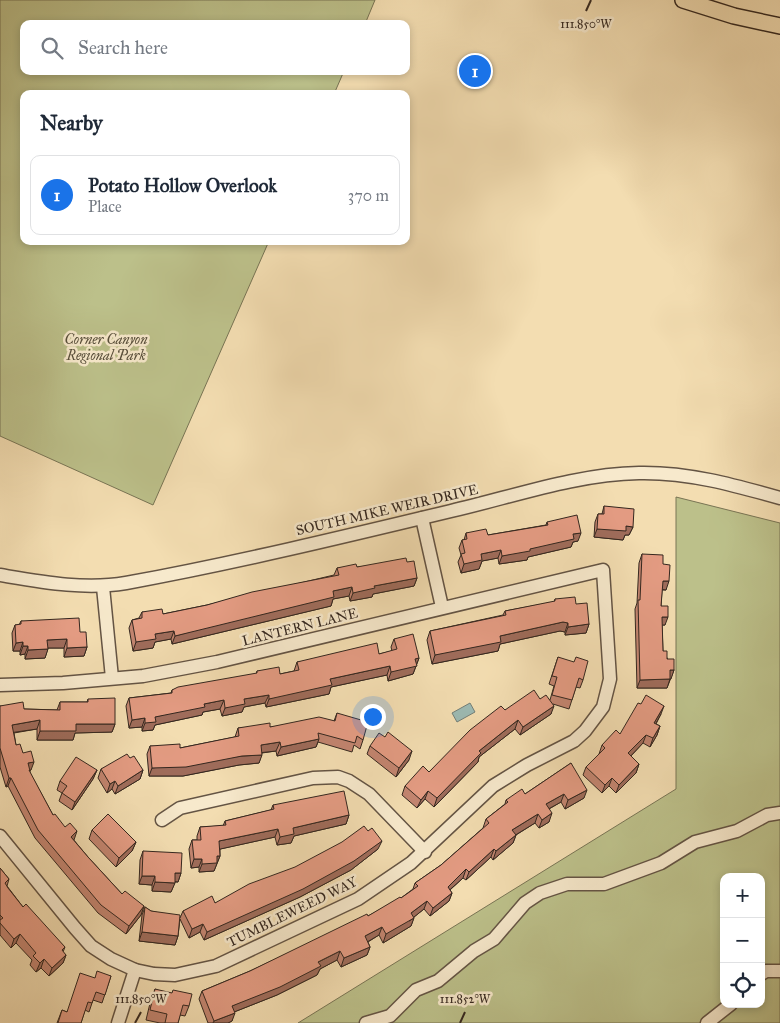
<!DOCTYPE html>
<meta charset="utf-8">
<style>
body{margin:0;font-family:"IM FELL Great Primer",serif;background:#f2f2f3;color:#1f2937}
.controls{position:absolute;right:15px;bottom:15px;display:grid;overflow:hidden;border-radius:10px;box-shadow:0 2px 8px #0003}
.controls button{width:45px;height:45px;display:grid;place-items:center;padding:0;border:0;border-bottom:1px solid #e0e1e3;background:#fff;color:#1f2937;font:25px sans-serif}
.you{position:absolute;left:372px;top:716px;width:18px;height:18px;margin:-12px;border:4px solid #fff;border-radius:50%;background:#1a73e8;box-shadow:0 0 0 8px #1a73e833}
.badge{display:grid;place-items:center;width:32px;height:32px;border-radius:50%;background:#1a73e8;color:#fff;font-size:16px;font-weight:700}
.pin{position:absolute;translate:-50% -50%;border:2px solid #fff;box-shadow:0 1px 5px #0006}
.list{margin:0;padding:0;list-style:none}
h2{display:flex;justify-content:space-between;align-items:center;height:65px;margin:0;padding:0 20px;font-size:21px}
h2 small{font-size:16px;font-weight:400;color:#747a83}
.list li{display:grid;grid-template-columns:32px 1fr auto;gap:15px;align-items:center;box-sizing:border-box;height:80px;margin:0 10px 10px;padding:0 10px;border:1px solid #e0e1e3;border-radius:10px}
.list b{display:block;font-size:19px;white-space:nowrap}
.list p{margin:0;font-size:16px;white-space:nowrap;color:#747a83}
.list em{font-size:16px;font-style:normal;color:#747a83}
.icon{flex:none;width:28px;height:28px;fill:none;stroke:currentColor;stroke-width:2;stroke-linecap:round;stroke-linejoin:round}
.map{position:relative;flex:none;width:780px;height:1023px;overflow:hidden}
.search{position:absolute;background:#fff;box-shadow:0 2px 8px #0003;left:20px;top:20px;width:390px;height:55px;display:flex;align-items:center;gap:12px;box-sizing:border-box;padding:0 18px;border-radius:10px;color:#747a83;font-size:19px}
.panel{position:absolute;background:#fff;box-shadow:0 2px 8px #0003;left:20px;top:90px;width:390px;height:155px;border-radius:10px}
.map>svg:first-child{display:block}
.green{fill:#bcc08a;stroke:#787454;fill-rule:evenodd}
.water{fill:#9dbab3;stroke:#737f78}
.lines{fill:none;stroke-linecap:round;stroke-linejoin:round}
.minor-casing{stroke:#645444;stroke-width:15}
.major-casing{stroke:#34271f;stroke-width:18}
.minor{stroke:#f7e9cc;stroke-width:12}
.major{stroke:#f3ddb1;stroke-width:15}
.wall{fill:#c38570;stroke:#34271f}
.shaded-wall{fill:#9f6c5b;stroke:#34271f}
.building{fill:#e39b82;stroke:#34271f}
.ticks{fill:none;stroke:#34271f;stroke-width:2}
.labels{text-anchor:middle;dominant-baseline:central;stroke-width:5;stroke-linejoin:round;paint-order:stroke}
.park-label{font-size:14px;font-style:italic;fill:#564d3a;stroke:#f7e9cc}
.street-label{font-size:14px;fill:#34271f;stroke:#f7e9cc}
.ticks-label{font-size:12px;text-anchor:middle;fill:#34271f;stroke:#f7e9cc;stroke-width:5;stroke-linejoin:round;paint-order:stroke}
</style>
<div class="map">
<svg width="780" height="1023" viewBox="0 0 780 1023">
<rect width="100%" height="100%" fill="#f3ddb1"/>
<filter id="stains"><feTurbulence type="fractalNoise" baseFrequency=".004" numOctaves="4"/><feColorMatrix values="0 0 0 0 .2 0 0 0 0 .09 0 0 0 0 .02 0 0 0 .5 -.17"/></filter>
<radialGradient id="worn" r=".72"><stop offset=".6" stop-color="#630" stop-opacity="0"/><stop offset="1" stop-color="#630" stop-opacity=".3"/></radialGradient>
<g class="green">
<polygon points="0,0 375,0 365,24 24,24 24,71 344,71 334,94 24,94 24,241 269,241 153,505 0,436"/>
<path d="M676 497 780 523V1023H298L676 789ZM724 877H761V1004H724Z"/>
</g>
<polygon class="water" points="470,703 475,712 457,722 452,713"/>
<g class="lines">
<g class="minor-casing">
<g id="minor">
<polyline points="422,518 442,607"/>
<path d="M0 575C42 582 84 590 126 583 235 563 343 537 451 511 512 497 576 474 639 473 688 472 734 485 780 498"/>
<polyline points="103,587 112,678"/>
<polyline points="0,685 63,683 143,676 217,662 603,570 610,679 603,707 585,731 574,741 527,765 493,786 411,863 358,899 216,966 175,975 154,974 135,970 111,959 91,946 75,928 0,836"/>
<polyline points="162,820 180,808 313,778 338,777 349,781 369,794 425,852"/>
<polyline points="761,974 766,971 780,971"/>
<polyline points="118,1023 135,970"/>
<polyline points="366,1023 390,1016 416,990 438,981 474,951 494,939 525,903 540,893 567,884 604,884 661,863 695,842 737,831 767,815 780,813"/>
<polyline points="707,1023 731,1004"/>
</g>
</g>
<g class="major-casing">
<polyline id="major" points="683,0 734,16 780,26"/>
</g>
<use href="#minor" class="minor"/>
<use href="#major" class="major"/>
</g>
<g class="wall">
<polygon points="604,506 633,527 629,535 625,535 623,540 594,537 595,522 598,514 602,514"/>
<polygon points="547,522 578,541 573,542 571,547 528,557 527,560 499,564 498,558 482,561 479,569 461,573 458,562 461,555 459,548 462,540 464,540 466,533 488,535 546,525"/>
<polygon points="642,554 663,564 666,590 662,590 661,606 665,625 662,625 663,651 674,670 667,688 637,688 635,609 637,603 639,563"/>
<polygon points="407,562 417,578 414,586 373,594 372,597 350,601 349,596 333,599 331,606 172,644 171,639 155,642 153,648 133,651 129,628 132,620 139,618 142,612 163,614 207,605 334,575 337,568 357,567"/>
<polygon points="555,599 576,604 589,624 586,633 565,635 565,632 560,631 500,644 498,651 432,664 427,640 430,631 503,615 505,611 554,602"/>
<polygon points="21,621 80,632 87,647 84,656 64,657 64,648 48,648 45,658 25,659 25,654 20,655 20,651 13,651 12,633 15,625 19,625"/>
<polygon points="394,639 419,658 413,674 388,681 387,675 331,687 329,694 266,707 265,703 244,707 242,712 222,716 220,709 203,712 202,715 155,725 153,730 142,731 142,727 129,728 126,706 129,698 171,693 172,690 256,674 257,671 280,674 294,671 297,662 379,654 392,651 391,647"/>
<polygon points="558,657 583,680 580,688 576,687 569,709 553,704 551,714 520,735 515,729 479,757 478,762 434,807 425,799 417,808 402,795 405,786 429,772 505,710 540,699 550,700 554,686 549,684"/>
<polygon points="88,699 115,724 112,732 75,733 73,740 37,740 37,729 14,733 16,745 23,753 31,770 30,770 30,773 53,815 88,857 122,894 144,906 141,915 126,934 98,913 35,838 8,786 6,787 0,767 0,706 24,709 57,710 60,702 87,702"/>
<polygon points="337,713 363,740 360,749 354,745 352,752 318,742 316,747 277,756 276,751 262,753 259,763 239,765 183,776 149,776 147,754 150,746 180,748 235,737 238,728 270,727 334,721"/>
<polygon points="661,714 656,724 660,726 657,735 650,747 643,743 631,756 639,764 636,773 616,793 609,786 602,793 583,775 586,767 599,754 602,745 620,734"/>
<polygon points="370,746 409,760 396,777 367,754"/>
<polygon points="130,758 143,770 140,779 115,794 112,789 107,793 98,778 101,769"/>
<polygon points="571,763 584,798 565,809 561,802 549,809 549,822 539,828 535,823 516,835 513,843 493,860 491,857 466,880 463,878 450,890 452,893 449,901 430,916 424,909 414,917 411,926 383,943 379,935 368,942 370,947 367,955 341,967 337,960 320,969 317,975 277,995 234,1012 232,1021 228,1023 208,1023 199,999 202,991 250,971 368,916 401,898 413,889 415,883 441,865 483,828 486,819 505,804 506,800 525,794"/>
<polygon points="97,770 93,779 72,810 59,801 62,793 57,790 60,781"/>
<polygon points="273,805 349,815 346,824 294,836 291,843 277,845 275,837 220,849 220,856 214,871 199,872 199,867 191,868 189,849 192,840 197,840 197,836 200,827 223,826 225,821 271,810"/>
<polygon points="92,830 136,842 132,851 116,867 89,839"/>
<polygon points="378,849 351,870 300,897 204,940 200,932 189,938 180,919 178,936 175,945 139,941 142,915 145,907 151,911 180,918 183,911 215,903"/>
<polygon points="143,851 181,873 178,882 175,882 171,892 152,891 152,885 139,884 140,860"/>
<polygon points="0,868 9,879 7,886 23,907 65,947 63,952 66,955 63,963 49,976 41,968 36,972 30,965 32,960 16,943 11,948 0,935"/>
<polygon points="111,976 102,1003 93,1000 89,1012 85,1010 81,1023 57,1023 62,1010 67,1012 95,978"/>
<polygon points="155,989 189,1006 185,1016 180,1015 178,1023 160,1023 146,1020 151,999"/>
</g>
<g class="shaded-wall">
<polygon points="626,526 633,527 629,535 625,535 623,540 594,537 597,529"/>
<polygon points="581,533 578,541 573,542 571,547 528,557 527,560 499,564 502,556 530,549 573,534"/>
<polygon points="501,550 498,558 482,561 479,569 461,573 464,564 481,554"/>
<polygon points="417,578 414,586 373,594 372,597 350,601 353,593 374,586"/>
<polygon points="663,581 669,581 666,590 659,589"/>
<polygon points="352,587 349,596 333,599 331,606 172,644 175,636 333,591"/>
<polygon points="662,617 668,617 665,625 659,625"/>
<polygon points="563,622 568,623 565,632 560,631 500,644 498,651 432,664 435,655 500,636"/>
<polygon points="589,624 586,633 565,635 568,627"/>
<polygon points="174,631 171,639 155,642 153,648 133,651 136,642 155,634"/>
<polygon points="67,639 64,648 44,648 47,640"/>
<polygon points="23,642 20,651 13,651 16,643"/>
<polygon points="23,646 28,646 25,654 20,655"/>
<polygon points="87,647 84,656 64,657 67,648"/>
<polygon points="48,649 45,658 25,659 28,650"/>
<polygon points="419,658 413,674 388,681 391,672 415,659"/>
<polygon points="390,666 387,675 331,687 329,694 266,707 269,699 330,679"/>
<polygon points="670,670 674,670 671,679 667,679"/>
<polygon points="670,679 667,688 637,688 640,680"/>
<polygon points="269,695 265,703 244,707 242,712 222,716 225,708 244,699"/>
<polygon points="224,700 220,709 203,712 202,715 155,725 153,730 142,731 145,723 155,717 204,704"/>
<polygon points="554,706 551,714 520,735 523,727"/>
<polygon points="664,706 661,714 651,732 654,723"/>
<polygon points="145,718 142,727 129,728 132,720"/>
<polygon points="40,720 37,729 9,733 12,725"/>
<polygon points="518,720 515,729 479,757 478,762 434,807 437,798 479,751"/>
<polygon points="76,724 115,724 112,732 75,733 73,740 37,740 40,731"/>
<polygon points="660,726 657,735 650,747 653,738"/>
<polygon points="646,735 643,743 625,762 628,753"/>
<polygon points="319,739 316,747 277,756 281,747"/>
<polygon points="280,742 276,751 258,753 261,745"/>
<polygon points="412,751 409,760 396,777 399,768"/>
<polygon points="262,755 259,763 239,765 183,776 149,776 152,768 242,756"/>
<polygon points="34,762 31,770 25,772 28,763"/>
<polygon points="639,764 636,773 616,793 619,785"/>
<polygon points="97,770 93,779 72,810 75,802"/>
<polygon points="143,770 140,779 115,794 118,786"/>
<polygon points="9,778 11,778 8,786 6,787"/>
<polygon points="612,778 609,786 602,793 605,785"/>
<polygon points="115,781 112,789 107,793 110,784"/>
<polygon points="587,790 584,798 565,809 568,800"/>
<polygon points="428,791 425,799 417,808 421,800"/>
<polygon points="564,794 561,802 543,812 546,804"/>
<polygon points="552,813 549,822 539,828 542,820"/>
<polygon points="538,814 535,823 509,839 512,830"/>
<polygon points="349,815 346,824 294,836 291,843 277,845 280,837 293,828"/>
<polygon points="278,829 275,837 216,850 219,841"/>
<polygon points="77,831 74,840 71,837"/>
<polygon points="516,835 513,843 493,860 496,851"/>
<polygon points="382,841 378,849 351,870 300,897 204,940 207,932"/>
<polygon points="136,842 132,851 116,867 119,858"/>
<polygon points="494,849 491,857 466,880 469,872"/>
<polygon points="217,856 220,856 214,871 199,872 202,864"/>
<polygon points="194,859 202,859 199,867 191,868"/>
<polygon points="466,869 463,878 444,895 448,887"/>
<polygon points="175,873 181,873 178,882 172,881"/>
<polygon points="142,876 155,876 152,885 139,884"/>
<polygon points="155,882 175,883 171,892 152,891"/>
<polygon points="452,893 449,901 430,916 433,908"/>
<polygon points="427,901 424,909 409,921 414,918 411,926 383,943 386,934 411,913"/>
<polygon points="144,906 141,915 126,934 129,926"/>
<polygon points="203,924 200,932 189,938 192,929"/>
<polygon points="382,927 379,935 362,945 365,936"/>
<polygon points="142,932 178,936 175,945 139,941"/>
<polygon points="20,934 16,943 11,948 14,939"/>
<polygon points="370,947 367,955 341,967 344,958"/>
<polygon points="340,951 337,960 320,969 317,975 277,995 229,1014 232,1006"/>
<polygon points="66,955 63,963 49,976 52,968"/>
<polygon points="44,959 41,968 36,972 40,963"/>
<polygon points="235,1013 232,1021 228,1023 213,1023 214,1021"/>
</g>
<g class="building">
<polygon points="604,506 634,509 633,527 626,526 626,531 597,529 598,514 604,514"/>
<polygon points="577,515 581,533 573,534 574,539 530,549 530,551 502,556 501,550 481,554 482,560 464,564 461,554 465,553 462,540 467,539 466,533 486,529 488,535 548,525 547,522"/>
<polygon points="642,554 663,555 663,564 670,565 669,581 663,581 661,606 668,606 668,617 662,617 663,651 667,651 667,659 674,659 674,670 670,670 670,679 640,680 638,600 640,600"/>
<polygon points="406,558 407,562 414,561 417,578 374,586 375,588 353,593 352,587 333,591 334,597 175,636 174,631 155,634 156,639 136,642 132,620 142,618 142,612 162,609 163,614 207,605 252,592 339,575 337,568 356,564 357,567"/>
<polygon points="575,597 576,604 587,603 589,624 568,627 568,623 563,622 500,636 501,642 435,655 430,631 506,615 505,611 555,601 555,599"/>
<polygon points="79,618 80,632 86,632 87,647 67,648 67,639 47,640 48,649 28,650 28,646 23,646 23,642 16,643 15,625 21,624 21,621"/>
<polygon points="413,634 419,658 415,659 417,666 391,672 390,666 330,679 332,685 269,699 269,695 244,699 245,704 225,708 224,700 204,704 205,707 155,717 156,722 145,723 145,718 132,720 129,698 172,693 172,690 178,687 257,673 257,671 279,667 280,674 299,670 297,662 377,643 379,654 397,649 394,639"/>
<polygon points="558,657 574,662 576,657 588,661 583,680 579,678 572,700 552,695 557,677 552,676"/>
<polygon points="534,690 540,699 546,695 554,706 523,727 518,720 479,751 481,753 437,798 428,791 421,800 405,786 423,766 429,772 470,730 501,706 505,710"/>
<polygon points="646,695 664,706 654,723 660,726 653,738 646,735 628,753 639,764 619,785 612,778 605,785 586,767 605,748 602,745 616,730 620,734 638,703 641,704"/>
<polygon points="115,698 115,724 76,724 76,731 40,731 40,720 12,725 16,745 20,744 23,753 31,751 34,762 28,763 30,771 29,770 53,815 55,814 65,827 70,823 77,831 71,837 88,857 122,894 125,891 144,906 129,926 101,905 38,830 11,778 9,778 0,748 0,706 23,702 24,709 60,710 60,702 88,702 88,699"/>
<polygon points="337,713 368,722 363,740 357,736 355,743 318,733 319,739 281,747 280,742 261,745 262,755 242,756 186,767 152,768 150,746 180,744 180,748 239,736 238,728 270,723 270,727 319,717 335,721"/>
<polygon points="388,732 412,751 399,768 370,746 379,733 385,737"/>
<polygon points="127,754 130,758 134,756 143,770 118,786 115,781 110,784 101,769"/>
<polygon points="76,757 97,770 75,802 62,793 67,786 60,781"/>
<polygon points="571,763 587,790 568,800 564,794 546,804 552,813 542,820 538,814 512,830 516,835 496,851 494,849 469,872 466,869 448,887 452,893 433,908 427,901 411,913 414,918 386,934 382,927 365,936 370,947 344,958 340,951 318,962 321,966 280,987 232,1006 235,1013 214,1021 202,991 250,971 367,914 368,916 400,897 401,898 418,886 415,883 441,865 489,823 486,819 508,802 506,800 522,789 525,794"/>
<polygon points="344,791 349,815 293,828 294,834 280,837 278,829 219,841 220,856 217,856 217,863 202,864 202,859 194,859 192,840 201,840 200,827 226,825 225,821 274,809 273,805"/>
<polygon points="108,814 136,842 119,858 92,830"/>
<polygon points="364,826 368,831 372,828 382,841 354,861 303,889 207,932 203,924 192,929 183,911 212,896 215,903 249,884 295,867 342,842"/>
<polygon points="143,851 182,853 181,873 175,873 175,883 155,882 155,876 142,876"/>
<polygon points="0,868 9,879 5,883 8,888 23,907 26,904 65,947 62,950 66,955 52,968 44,959 40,963 33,956 36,953 20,934 14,939 0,923 0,920 3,918 0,915"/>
<polygon points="145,907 151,911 180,915 178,936 142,932"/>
<polygon points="97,971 111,976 105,995 96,992 92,1003 88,1002 81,1023 58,1023 62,1010 67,1012 80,973 95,978"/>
<polygon points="155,989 172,993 173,990 192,994 189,1006 183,1005 178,1023 165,1023 167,1014 150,1010"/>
</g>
<path class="ticks" d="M586 11 591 0M135 1023 141 1012M460 1023 465 1012"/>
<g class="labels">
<g class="park-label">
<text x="106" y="339">Corner Canyon<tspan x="106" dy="16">Regional Park</tspan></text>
</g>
<g class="street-label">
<text transform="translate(387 510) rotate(-13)">SOUTH MIKE WEIR DRIVE</text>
<text transform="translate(300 627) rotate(-14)">LANTERN LANE</text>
<text transform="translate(292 912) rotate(-26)">TUMBLEWEED WAY</text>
</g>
</g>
<g class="ticks-label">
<text x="586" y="28">111.850°W</text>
<text x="141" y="1003">111.850°W</text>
<text x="465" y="1003">111.852°W</text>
</g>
<rect width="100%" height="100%" filter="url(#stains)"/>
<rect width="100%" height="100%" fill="url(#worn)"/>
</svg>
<div class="controls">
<button>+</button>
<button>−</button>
<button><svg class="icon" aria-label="locate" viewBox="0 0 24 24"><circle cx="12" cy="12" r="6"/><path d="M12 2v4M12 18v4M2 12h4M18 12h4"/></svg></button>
</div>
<div class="you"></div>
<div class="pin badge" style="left:475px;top:71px">1</div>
<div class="search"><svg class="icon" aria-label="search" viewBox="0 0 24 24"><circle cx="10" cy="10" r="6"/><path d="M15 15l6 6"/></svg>Search here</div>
<section class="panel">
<h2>Nearby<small></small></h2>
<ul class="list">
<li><span class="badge">1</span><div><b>Potato Hollow Overlook</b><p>Place</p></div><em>370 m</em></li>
</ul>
</section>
</div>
